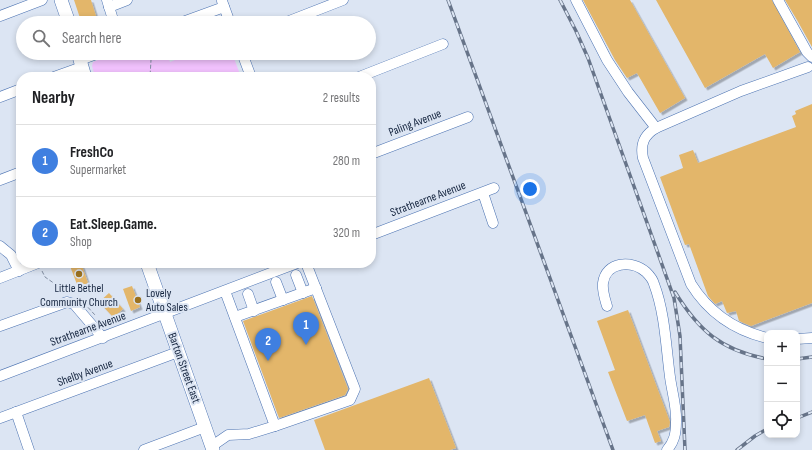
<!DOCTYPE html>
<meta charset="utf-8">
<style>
body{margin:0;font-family:"Sofia Sans Condensed",sans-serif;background:#f6f6f6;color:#202124}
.controls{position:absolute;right:12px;bottom:12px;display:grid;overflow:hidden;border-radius:8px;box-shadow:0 2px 6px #0003}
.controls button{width:36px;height:36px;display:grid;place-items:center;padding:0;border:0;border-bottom:1px solid #e0e0e0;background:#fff;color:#202124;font:20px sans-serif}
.you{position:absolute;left:530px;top:189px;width:14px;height:14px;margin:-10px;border:3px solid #fff;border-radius:50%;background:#1a73e8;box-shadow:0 0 0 6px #1a73e833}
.badge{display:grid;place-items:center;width:26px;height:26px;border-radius:50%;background:#9b711f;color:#fff;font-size:13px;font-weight:700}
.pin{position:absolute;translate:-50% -33px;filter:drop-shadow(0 1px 2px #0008)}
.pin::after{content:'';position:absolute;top:21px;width:14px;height:12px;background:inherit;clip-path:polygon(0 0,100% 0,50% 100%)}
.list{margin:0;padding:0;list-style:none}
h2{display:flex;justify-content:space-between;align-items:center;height:52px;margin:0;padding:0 16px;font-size:17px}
h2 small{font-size:13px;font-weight:400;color:#757577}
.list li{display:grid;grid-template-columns:26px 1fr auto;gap:12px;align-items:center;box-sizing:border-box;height:72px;padding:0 16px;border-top:1px solid #e0e0e0}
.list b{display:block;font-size:15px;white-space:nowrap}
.list p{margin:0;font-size:13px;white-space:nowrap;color:#757577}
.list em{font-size:13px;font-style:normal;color:#757577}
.icon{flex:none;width:22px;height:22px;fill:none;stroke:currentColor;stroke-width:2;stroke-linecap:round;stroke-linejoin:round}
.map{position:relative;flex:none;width:812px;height:450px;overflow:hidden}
.search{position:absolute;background:#fff;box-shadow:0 2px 6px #0003;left:16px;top:16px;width:360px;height:44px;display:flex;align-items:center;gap:10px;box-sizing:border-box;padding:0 14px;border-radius:22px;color:#757577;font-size:15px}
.panel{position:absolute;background:#fff;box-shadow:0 2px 6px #0003;left:16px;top:72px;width:360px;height:196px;border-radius:16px}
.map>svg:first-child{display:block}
.green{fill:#f2c2fe}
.building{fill:#e3b66a;filter:url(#shadow)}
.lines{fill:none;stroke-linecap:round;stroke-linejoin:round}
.minor-casing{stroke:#4c73b2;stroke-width:11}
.major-casing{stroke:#4c73b2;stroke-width:14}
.path{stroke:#818da1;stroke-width:1;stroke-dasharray:4 2;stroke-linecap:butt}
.minor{stroke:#fff;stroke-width:10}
.major{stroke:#fff;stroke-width:13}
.rail-casing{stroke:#677489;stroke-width:3.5}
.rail{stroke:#dce5f3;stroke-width:2;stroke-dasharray:6;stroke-linecap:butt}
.poi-dot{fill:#9b711f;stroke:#dce5f3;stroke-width:1.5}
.labels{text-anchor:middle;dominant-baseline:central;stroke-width:4;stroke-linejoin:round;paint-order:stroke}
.street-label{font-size:12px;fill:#162640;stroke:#dce5f3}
.poi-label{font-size:12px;fill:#162640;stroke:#dce5f3}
</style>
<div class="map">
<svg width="812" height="450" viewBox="0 0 812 450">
<defs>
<filter id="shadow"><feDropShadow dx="2.5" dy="2.5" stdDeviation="0" flood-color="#0004"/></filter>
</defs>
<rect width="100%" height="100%" fill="#dce5f3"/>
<polygon class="green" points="115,53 167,53 170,62 192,53 232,53 241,77 95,77 92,66 93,62"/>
<g class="building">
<polygon points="74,0 91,0 96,16 81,21"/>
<polygon points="583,0 630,0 685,98 660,113 637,73 627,78 615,60"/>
<polygon points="656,0 772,0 800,52 773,68 765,54 705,88"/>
<polygon points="785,0 812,0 812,47 797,20"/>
<polygon points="104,16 107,23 98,23 97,18"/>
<polygon points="812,104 812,303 751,326 739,321 736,311 727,313 722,301 715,304 708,296 689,244 685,245 660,177 683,168 679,155 693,150 698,163 796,127 792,116 796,114 795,111"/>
<polygon points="77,263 81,263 88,283 78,287 70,266"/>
<polygon points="132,286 140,307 131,311 123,289"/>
<polygon points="109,293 123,309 115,316 112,316 99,302"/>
<polygon points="312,296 348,389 345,395 279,418 243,321"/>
<polygon points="628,310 670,422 669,427 657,431 661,441 655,443 645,415 627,421 608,372 615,370 597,321"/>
<polygon points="429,378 456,448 450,450 325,450 314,420"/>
</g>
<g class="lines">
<g class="minor-casing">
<g id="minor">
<polyline points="107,0 114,23"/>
<polyline points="576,0 607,60 628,92 656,128"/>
<polyline points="778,0 807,52 812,57"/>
<polyline points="222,1 230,23"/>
<polyline points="109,7 127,0"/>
<polyline points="0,16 42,0"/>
<polyline points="180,23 224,7"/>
<polyline points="284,23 343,0"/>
<polyline points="242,53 251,77"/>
<polyline points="80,60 99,53"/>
<polyline points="54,77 82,67"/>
<polyline points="359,77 443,44"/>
<polyline points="0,97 21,89"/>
<polyline points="371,154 468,117"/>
<polyline points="0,180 21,172"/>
<polyline points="483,193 493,223"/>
<polyline points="371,235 494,188"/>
<polyline points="0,246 11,255 19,271"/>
<polyline points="296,275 303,293"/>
<polyline points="0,278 38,263"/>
<polyline points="276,282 283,300"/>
<polyline points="248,294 254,311"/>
<path d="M607 306C605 299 602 291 603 283 606 261 632 260 646 272 649 275 653 280 654 284 665 313 666 347 670 377 672 392 677 408 676 422 676 434 674 442 667 450"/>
<polyline points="235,317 316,288"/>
<polyline points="0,326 67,302 74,304 103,338"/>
<path d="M767 338C734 330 709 313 691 284L643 158C640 144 644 135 656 128L741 91 808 67"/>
<polyline points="797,339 812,338"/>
<polyline points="0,376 297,263"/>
<polyline points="16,412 29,450"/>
<polyline points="0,418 178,352"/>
<polyline points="275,426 350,400 355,389 306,263"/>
<polyline points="212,446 228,435 249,434 275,426 225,291"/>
<polyline points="144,450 205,427"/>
</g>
</g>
<g class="major-casing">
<g id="major">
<polyline points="61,0 69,23"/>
<polyline points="78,53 85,77"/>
<polyline points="147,263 213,450"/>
</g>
</g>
<g class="path">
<polyline points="149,53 151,60 150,77"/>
<polyline points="42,271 45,277 68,293"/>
<polyline points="84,303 95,315"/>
</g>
<use href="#minor" class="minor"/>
<use href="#major" class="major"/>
<g class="rail-casing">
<g id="rail">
<polyline points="448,0 613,450"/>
<polyline points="560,0 576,31 588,58 674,298 680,336 685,450"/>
<path d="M675 292C699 331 721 350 767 359"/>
<polyline points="797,359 812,357"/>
<polyline points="797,418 812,412"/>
<polyline points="737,450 755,436 767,429"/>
</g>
</g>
<use href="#rail" class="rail"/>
</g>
<g class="poi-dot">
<circle cx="79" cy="274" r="4"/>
<circle cx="138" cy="300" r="4"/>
</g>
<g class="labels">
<g class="street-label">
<text transform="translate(415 123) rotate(-21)">Paling Avenue</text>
<text transform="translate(428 199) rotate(-21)">Strathearne Avenue</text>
<text transform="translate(88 329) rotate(-20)">Strathearne Avenue</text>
<text transform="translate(184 368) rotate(70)">Barton Street East</text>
<text transform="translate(85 373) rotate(-20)">Shelby Avenue</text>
</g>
<g class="poi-label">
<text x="79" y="288">Little Bethel<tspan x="79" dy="14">Community Church</tspan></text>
<text x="146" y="293" text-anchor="start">Lovely<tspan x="146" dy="14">Auto Sales</tspan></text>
</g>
</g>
</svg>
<div class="controls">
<button>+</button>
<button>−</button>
<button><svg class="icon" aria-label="locate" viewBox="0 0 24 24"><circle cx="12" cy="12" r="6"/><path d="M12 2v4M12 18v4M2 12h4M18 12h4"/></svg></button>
</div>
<div class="you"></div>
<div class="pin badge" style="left:306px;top:345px;background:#3f7fe0">1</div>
<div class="pin badge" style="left:268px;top:361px;background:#3f7fe0">2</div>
<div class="search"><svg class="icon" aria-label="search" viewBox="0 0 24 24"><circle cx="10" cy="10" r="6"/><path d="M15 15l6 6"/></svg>Search here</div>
<section class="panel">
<h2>Nearby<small>2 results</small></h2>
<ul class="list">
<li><span class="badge" style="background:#3f7fe0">1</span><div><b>FreshCo</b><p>Supermarket</p></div><em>280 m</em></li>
<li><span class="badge" style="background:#3f7fe0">2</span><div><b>Eat.Sleep.Game.</b><p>Shop</p></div><em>320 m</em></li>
</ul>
</section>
</div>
